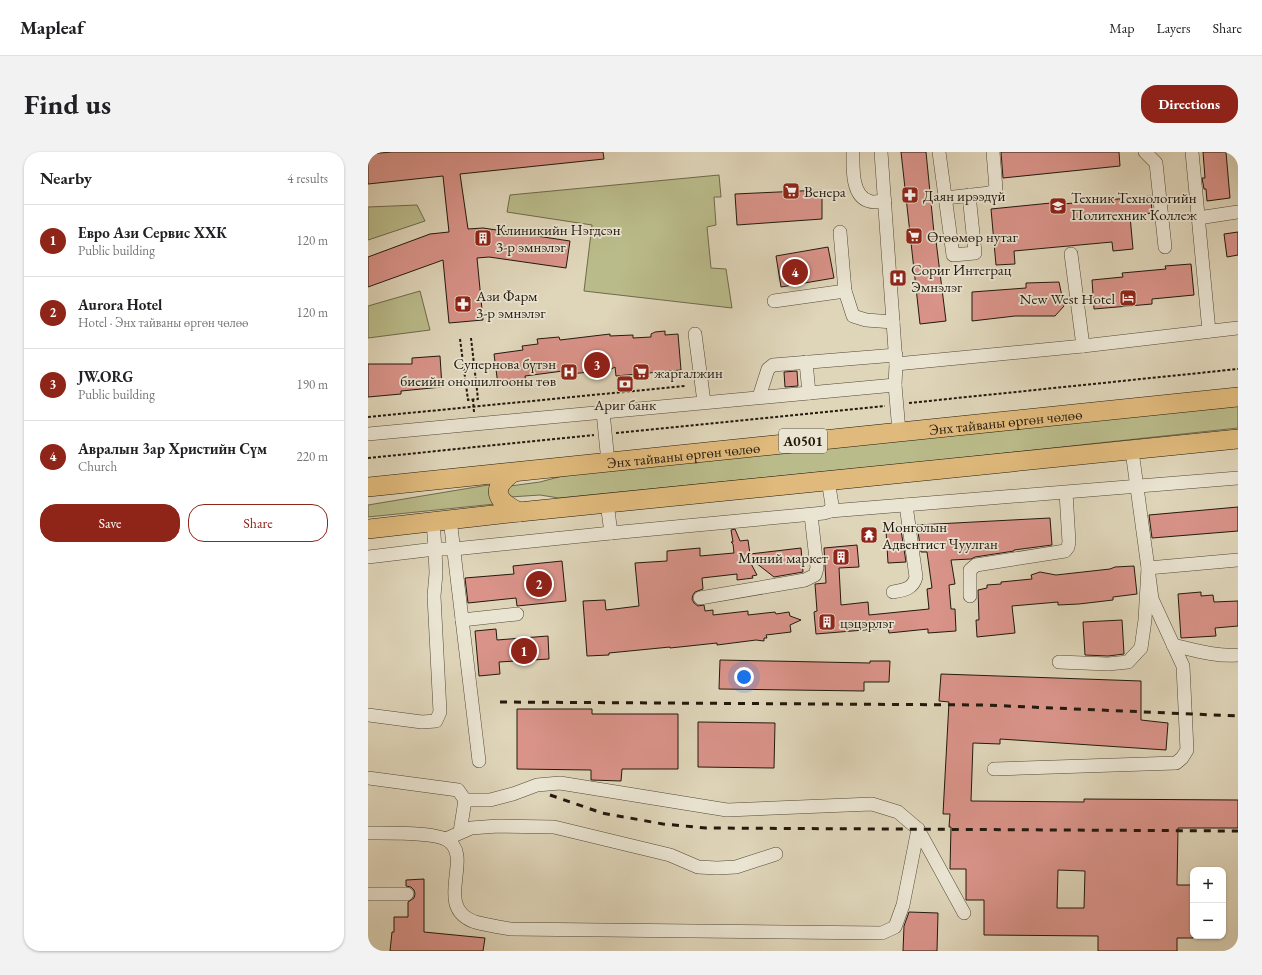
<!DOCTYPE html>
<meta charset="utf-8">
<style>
body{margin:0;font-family:"EB Garamond",serif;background:#f2f2f2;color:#202124}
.controls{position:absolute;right:12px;bottom:12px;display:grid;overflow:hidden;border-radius:8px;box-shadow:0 1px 3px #0004}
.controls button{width:36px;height:36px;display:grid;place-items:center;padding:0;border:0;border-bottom:1px solid #e0e0e0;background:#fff;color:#202124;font:20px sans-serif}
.you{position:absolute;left:376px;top:525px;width:14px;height:14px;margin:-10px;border:3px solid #fff;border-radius:50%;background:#1a73e8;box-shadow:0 0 0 6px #1a73e833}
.badge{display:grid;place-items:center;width:26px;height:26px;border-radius:50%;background:#8f2418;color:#fff;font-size:13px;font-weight:700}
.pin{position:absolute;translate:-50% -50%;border:2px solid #fff;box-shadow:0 1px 4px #0006}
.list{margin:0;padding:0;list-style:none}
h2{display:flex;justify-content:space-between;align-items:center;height:52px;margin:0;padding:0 16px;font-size:17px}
h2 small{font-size:13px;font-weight:400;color:#757577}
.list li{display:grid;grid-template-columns:26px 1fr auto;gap:12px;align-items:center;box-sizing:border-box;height:72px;padding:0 16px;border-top:1px solid #e0e0e0}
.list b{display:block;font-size:15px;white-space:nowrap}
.list p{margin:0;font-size:13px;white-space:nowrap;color:#757577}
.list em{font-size:13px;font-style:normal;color:#757577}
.actions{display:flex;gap:8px;padding:12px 16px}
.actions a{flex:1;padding:9px 0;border:1px solid #8f2418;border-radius:16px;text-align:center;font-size:14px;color:#8f2418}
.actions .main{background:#8f2418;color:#fff}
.map{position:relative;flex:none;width:870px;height:799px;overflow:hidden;border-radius:16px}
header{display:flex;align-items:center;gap:24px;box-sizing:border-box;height:56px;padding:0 20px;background:#fff;border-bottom:1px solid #e0e0e0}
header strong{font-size:19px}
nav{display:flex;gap:22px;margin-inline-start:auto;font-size:14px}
.intro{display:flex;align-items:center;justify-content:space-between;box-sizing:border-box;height:96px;padding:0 24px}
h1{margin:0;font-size:28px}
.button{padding:10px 18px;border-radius:16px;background:#8f2418;color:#fff;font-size:14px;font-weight:700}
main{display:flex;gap:24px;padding:0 24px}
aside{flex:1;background:#fff;border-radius:16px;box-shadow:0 1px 3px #0004}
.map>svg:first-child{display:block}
.green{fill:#babb8a;stroke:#6e6a4c}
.building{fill:#d99389;stroke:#22190d;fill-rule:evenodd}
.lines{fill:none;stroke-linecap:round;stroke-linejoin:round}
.minor-casing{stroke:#514838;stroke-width:14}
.highway-casing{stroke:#22190d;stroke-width:20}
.path{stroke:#22190d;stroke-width:2;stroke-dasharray:3 2;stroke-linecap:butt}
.minor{stroke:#eae4d2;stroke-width:13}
.highway{stroke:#e0ba7c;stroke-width:19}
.rail{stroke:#22190d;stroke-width:3;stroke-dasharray:7 7;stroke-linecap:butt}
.labels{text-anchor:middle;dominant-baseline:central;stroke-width:3.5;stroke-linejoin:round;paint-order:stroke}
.shield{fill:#eae4d2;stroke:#5e5648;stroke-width:1}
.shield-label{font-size:14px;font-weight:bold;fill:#22190d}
.poi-label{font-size:15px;fill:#22190d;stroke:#eae4d2;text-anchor:start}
.street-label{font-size:15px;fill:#22190d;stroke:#eae4d2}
</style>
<header>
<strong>Mapleaf</strong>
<nav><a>Map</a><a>Layers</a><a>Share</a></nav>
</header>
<div class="intro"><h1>Find us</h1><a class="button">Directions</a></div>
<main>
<aside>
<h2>Nearby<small>4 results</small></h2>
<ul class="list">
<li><span class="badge">1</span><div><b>Евро Ази Сервис ХХК</b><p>Public building</p></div><em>120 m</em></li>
<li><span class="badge">2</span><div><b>Aurora Hotel</b><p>Hotel · Энх тайваны өргөн чөлөө</p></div><em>120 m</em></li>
<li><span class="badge">3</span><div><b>JW.ORG</b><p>Public building</p></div><em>190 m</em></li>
<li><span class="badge">4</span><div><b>Авралын 3ар Христийн Сүм</b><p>Church</p></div><em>220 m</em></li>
</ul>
<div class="actions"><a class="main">Save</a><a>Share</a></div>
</aside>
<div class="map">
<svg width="870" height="799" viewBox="0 0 870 799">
<rect width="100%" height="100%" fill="#dfd5b9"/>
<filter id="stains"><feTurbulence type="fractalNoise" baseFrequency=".005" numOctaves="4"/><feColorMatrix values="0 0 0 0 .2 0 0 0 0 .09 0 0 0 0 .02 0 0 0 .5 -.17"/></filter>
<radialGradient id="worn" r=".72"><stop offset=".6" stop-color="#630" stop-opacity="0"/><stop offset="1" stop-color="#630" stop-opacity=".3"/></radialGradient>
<g class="green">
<polygon points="351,23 353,45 346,45 348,73 339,75 343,116 358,117 364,156 216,139 224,73 139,60 142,43"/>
<polygon points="49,53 57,69 0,88 0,55"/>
<polygon points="52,139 62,178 0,186 0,154"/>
<polygon points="870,254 870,276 555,310 191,346 172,343 142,345 138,338 142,334 172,330 198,323"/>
<polygon points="120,333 123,334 127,352 0,365 0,353"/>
</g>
<g class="building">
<polygon points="24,0 235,0 236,7 92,22 100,77 115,76 202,89 198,116 121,105 109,106 115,168 81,171 75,108 0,135 0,105 62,82 81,80 75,24 0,32 0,2"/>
<polygon points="533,0 558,0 566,81 567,81 578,169 552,172"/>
<polygon points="633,0 751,0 752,14 635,26"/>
<polygon points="835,0 858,0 862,46 839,49 838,37 836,37 834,26 837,26"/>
<polygon points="454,38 454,67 369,73 367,42"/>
<polygon points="783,44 784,61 762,64 765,97 745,99 744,90 646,99 647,112 628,113 623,57 683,51 684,53"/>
<polygon points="870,80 870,103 859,105 856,82"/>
<polygon points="460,95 466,126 413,135 408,104"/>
<polygon points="823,112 826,143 784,147 784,152 726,157 724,128 755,125 754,121 798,117 797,114"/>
<polygon points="691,130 696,154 687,164 647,164 604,169 604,140 658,136 658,131"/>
<polygon points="297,179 297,183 310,182 313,218 248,224 247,215 236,221 232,219 202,222 195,219 157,224 158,230 130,233 126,202 155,198 154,194 170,192 169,187 191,185 192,188 242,182 242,184 265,183 265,186 283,185 283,182 287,180"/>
<polygon points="72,204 74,235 33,239 33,242 0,245 0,212 44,212 44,206"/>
<polygon points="429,219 430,234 417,235 416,220"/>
<polygon points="870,355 870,379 784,386 781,363"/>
<polygon points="682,366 684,393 646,398 646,399 607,405 603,407 583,408 587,432 581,433 583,457 587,457 588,479 560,481 560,477 521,481 520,476 448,482 446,460 449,459 447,432 458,431 456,396 489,393 491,415 471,416 473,453 500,450 501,463 561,457 559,437 564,436 559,400 553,400 549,373"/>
<polygon points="367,377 372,389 380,388 382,402 433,396 435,420 406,425 379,404 389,423 384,424 385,426 369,428 369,422 334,426 335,437 327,440 325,443 324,447 326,451 330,454 336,453 337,459 345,458 345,463 380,459 380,463 407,460 408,462 421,460 422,464 433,468 422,473 423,480 398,483 399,486 396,486 396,489 388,488 349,493 349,491 302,496 302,495 241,501 241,503 219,504 215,449 237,448 238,458 271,454 267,411 299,409 299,399 332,396 332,404 366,401 365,392 363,390 365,390 363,378"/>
<polygon points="533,378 538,410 520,411 518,379"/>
<polygon points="194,409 198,449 149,454 148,446 100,451 97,426 146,422 145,414"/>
<polygon points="766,414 769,442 745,445 745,448 711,452 690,453 690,450 644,454 647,481 609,485 608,468 611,468 610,438 619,436 619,433 633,432 633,430 664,427 663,423 672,420 688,423 742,417 747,415"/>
<polygon points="833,440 833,444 845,443 846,450 870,449 870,474 847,476 848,484 813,486 810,442"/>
<polygon points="754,468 756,502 740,504 717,503 715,470"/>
<polygon points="128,477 129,488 180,484 181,507 131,510 132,522 111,524 107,479"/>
<polygon points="352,508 502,511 502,509 522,509 521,530 496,530 496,539 351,537"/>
<path d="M573 522 773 529V568L800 571 798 598 632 587V592L605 591 603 649 716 650V647L870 648V676H810L809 733H825V786H809V799H730V784L616 783V748H598V717H582L583 675H581L582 662H575L581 550 571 549ZM690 718 717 719 716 756H689Z"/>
<polygon points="149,557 224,557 224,562 310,562 310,617 254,617 253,629 223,628 223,618 149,617"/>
<polygon points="330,570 407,571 406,616 330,615"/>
<polygon points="56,727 56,780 117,786 115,799 22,799 24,780 26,780 26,765 40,765 40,750 46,746 47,742 46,738 43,735 38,734 38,728"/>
<polygon points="541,760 570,761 569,799 535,799 536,774"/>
</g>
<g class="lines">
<g class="minor-casing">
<g id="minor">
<path d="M485 0C485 14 483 44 501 49 505 51 512 49 517 49"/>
<polyline points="513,0 528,212 527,233 531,279"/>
<polyline points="571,0 585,103 607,101 601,43"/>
<polyline points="777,0 788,11 797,95"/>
<polyline points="824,0 841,179"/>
<polyline points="577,46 622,41 628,37 625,0"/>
<polyline points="830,66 870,60"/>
<polyline points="472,80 477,139 485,164 498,168 525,170"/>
<polyline points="703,102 715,194"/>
<polyline points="406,149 477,139"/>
<polyline points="327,182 336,250"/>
<polyline points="438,210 441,241"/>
<polyline points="528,212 715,194 870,176"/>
<polyline points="391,245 400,217 405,213 528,203"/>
<polyline points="235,260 240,310"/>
<polyline points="0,282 527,233"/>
<polyline points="239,351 243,381 456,361 462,359 464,353 460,328"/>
<polyline points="462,359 870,326"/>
<polyline points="82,367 111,609"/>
<polyline points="0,405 67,397 65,369"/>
<path d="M525 440C536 438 545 437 548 425L538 353"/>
<polyline points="602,444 602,418 608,413 697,399 700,395 701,390 698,341"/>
<polyline points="332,446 437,428 447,423 449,416 443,363"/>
<polyline points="94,468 149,462"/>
<path d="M805 493C826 498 849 505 870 503"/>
<polyline points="691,510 740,512 760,510 773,496 777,468 780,416 764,299"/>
<polyline points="0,563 54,570 68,569 72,560 66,444 68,421 67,397 86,397 243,381"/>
<polyline points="626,617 808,611 814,606 819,598 815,514 784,447 780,416 870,408"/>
<polyline points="0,626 90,638 97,648 122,648 145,642 169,633 192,631 359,658 504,652 530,660 550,677 596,761"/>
<polyline points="92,680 97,648"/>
<path d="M0 681C17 681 67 680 79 688 107 704 64 755 107 770 118 773 131 775 143 777L514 781 527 775 535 753 550 677"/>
<polyline points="78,687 103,676 130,674 186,675 302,703 330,715 349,716 368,715 408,702"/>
<polyline points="0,742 39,742"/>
</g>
</g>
<g class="highway-casing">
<g id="highway">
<path d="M144 321C122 337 128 349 151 360"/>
<path id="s1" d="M0 335 870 245"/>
<polyline points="0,377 151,360 870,287"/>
</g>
</g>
<g class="path">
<polyline points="92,187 100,248 110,247 103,186"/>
<polyline points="105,247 106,260"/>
<polyline points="541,251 870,217"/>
<polyline points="0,265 317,234"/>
<polyline points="248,281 517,254"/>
<polyline points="0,306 226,283"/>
</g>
<use href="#minor" class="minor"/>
<use href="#highway" class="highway"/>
<g class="rail">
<polyline points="132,550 616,553 870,564"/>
<polyline points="182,643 234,661 295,672 338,676 870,679"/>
</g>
</g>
<defs>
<g id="supermarket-square" transform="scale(0.9)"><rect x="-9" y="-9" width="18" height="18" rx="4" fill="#8f2418" stroke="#eae4d2"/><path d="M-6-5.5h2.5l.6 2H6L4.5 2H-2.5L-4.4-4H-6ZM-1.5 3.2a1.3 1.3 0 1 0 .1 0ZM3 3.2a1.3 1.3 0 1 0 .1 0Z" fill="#fff"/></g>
<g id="pharmacy-square" transform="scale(0.9)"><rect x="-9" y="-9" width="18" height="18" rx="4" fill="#8f2418" stroke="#eae4d2"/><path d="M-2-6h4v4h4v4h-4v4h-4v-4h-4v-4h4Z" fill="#fff"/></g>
<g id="university-square" transform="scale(0.9)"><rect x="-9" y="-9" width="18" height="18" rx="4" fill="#8f2418" stroke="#eae4d2"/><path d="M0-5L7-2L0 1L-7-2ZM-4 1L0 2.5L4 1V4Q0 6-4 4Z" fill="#fff"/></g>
<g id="building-square" transform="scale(0.9)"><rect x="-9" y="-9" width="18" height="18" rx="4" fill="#8f2418" stroke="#eae4d2"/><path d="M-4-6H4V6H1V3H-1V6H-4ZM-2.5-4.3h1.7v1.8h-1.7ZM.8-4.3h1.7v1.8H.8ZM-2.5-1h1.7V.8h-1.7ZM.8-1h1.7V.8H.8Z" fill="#fff"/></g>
<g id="hospital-square" transform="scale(0.9)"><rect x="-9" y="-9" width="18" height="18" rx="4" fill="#8f2418" stroke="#eae4d2"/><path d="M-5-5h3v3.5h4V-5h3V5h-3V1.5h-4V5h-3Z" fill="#fff"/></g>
<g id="hotel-square" transform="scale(0.9)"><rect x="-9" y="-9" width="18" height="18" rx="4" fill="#8f2418" stroke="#eae4d2"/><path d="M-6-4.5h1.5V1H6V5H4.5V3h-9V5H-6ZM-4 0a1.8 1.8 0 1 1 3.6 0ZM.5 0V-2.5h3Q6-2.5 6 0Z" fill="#fff"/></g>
<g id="bank-square" transform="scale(0.9)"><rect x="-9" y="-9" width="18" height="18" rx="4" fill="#8f2418" stroke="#eae4d2"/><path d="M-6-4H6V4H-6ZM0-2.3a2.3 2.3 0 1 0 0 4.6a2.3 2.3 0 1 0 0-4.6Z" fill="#fff"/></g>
<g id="temple-square" transform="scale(0.9)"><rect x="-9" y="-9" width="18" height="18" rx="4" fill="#8f2418" stroke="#eae4d2"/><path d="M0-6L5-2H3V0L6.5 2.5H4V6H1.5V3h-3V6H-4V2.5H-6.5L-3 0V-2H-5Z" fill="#fff"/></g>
</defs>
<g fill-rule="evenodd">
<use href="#supermarket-square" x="423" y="39"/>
<use href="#pharmacy-square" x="542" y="43"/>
<use href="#university-square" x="690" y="54"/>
<use href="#supermarket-square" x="546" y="84"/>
<use href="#building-square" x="115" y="86"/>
<use href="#hospital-square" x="530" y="126"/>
<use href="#hotel-square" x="760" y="146"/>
<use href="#pharmacy-square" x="95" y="152"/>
<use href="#hospital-square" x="201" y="220"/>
<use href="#supermarket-square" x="273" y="220"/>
<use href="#bank-square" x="257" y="232"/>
<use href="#temple-square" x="501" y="383"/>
<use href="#building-square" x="473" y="405"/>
<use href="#building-square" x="459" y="470"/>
</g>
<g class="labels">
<rect class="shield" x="411" y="277" width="48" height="24" rx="3"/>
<g class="shield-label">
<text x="435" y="289">A0501</text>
</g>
<g class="poi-label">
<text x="436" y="39">Венера</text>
<text x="555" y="43">Даян ирээдүй</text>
<text x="703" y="45">Техник Технологийн<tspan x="703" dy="17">Политехник Коллеж</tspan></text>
<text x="128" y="77">Клиникийн Нэгдсэн<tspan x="128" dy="17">3-р эмнэлэг</tspan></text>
<text x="559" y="84">Өгөөмөр нутаг</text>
<text x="543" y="117">Сориг Интеграц<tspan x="543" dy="17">Эмнэлэг</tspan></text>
<text x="108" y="143">Ази Фарм<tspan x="108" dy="17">3-р эмнэлэг</tspan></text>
<text x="747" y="146" text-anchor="end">New West Hotel</text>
<text x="188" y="211" text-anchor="end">Супернова бүтэн<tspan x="188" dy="17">биеийн оношилгооны төв</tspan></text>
<text x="286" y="220">жаргалжин</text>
<text x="257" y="252" text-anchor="middle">Ариг банк</text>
<text x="514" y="374">Монголын<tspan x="514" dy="17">Адвентист Чуулган</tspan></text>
<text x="460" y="405" text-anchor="end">Миний маркет</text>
<text x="472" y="470">цэцэрлэг</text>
</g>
<g class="street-label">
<text stroke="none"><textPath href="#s1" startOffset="641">Энх тайваны өргөн чөлөө</textPath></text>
<text stroke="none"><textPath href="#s1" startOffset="317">Энх тайваны өргөн чөлөө</textPath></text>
</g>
</g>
<rect width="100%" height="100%" filter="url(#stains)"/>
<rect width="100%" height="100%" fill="url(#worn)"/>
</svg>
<div class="controls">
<button>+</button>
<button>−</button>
</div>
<div class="you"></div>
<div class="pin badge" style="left:156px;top:499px">1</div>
<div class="pin badge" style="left:171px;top:432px">2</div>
<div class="pin badge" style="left:229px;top:213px">3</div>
<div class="pin badge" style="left:427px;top:120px">4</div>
</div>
</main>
